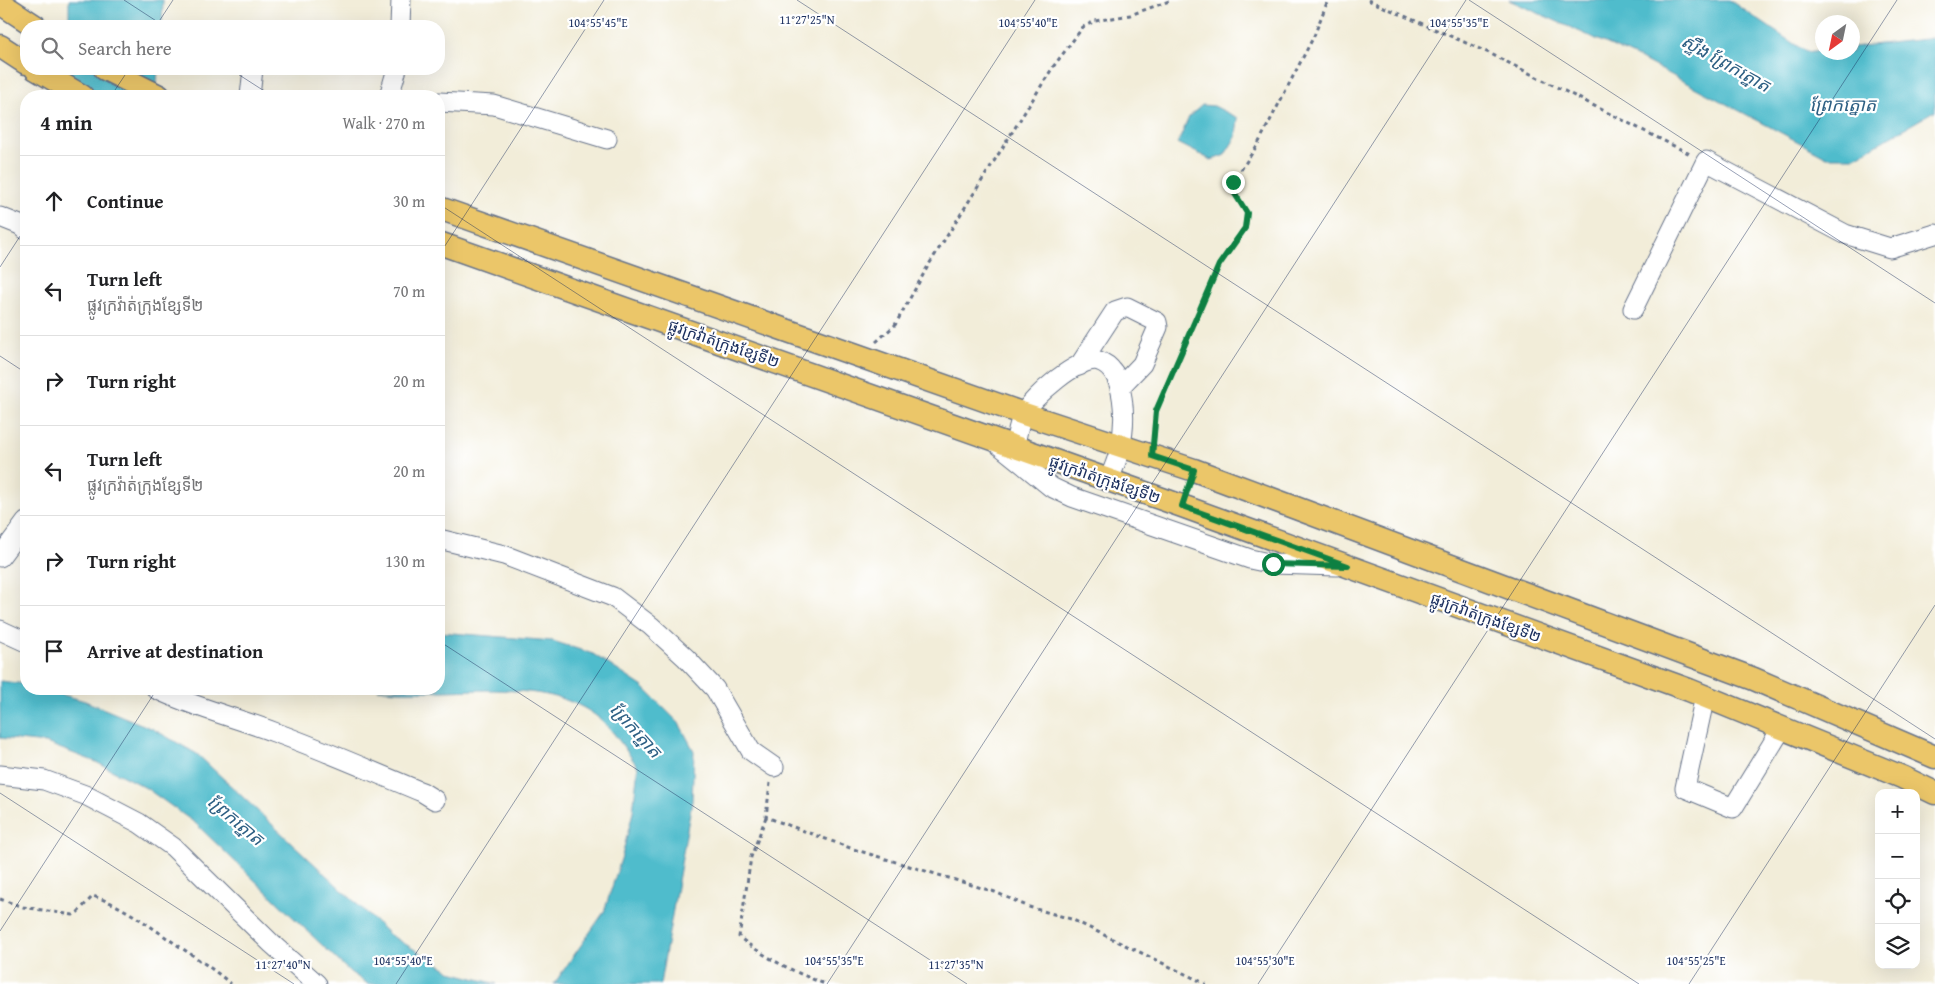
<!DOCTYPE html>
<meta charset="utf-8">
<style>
body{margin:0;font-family:"Gentium Book Plus","Noto Sans Khmer",serif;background:#f2f2f2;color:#202124}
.controls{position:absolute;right:15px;bottom:15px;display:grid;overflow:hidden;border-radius:10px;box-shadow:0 5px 20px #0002}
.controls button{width:45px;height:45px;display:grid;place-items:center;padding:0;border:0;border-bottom:1px solid #e0e0e0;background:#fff;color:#202124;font:25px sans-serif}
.compass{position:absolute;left:1815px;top:15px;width:45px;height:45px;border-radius:50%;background:#fff;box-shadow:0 5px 20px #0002;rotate:213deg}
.stop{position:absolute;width:15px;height:15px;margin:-11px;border:4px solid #0b8043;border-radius:50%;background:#fff}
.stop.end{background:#0b8043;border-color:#fff;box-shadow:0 1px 5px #0008}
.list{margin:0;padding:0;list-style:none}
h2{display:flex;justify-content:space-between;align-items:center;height:65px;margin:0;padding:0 20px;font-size:21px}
h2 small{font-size:16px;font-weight:400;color:#757577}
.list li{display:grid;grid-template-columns:32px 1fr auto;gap:15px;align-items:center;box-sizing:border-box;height:90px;padding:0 20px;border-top:1px solid #e0e0e0}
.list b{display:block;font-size:19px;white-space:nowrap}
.list p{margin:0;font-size:16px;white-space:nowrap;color:#757577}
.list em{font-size:16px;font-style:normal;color:#757577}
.icon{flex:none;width:28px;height:28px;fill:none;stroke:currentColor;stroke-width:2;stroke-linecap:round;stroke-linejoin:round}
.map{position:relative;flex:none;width:1935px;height:984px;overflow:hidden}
.search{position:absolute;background:#fff;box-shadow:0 5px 20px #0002;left:20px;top:20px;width:425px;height:55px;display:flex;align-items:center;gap:12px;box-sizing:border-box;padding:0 18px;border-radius:20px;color:#757577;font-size:19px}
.panel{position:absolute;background:#fff;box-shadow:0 5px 20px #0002;left:20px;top:90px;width:425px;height:605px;border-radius:20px}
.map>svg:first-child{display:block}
.water{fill:#50bccc;stroke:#367695}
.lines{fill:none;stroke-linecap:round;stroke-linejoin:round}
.minor-casing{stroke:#667289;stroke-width:21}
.major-casing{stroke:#667289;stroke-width:25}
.path{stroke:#667289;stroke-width:3;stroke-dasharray:4 4;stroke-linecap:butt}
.minor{stroke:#fff;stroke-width:19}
.major{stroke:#ebc669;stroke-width:22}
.route{stroke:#0b8043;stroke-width:6}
.ticks{fill:none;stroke:#1b2f5e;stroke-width:1;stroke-opacity:0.45}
.labels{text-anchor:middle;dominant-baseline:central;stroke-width:4.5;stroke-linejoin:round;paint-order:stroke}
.street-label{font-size:16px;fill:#1b2f5e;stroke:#fff}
.water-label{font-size:18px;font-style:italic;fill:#2e6084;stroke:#fff}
.ticks-label{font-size:12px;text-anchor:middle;fill:#1b2f5e;stroke:#fff;stroke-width:4.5;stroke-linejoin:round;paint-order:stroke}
</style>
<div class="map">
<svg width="1935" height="984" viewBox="0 0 1935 984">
<rect width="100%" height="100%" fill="#fff"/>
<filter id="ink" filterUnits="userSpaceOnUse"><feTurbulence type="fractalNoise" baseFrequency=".02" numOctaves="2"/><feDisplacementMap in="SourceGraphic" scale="10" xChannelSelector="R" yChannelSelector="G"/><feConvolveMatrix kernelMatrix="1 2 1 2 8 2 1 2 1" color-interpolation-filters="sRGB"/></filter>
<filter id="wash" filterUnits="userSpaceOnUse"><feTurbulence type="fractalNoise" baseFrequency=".0096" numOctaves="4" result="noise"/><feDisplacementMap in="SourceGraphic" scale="20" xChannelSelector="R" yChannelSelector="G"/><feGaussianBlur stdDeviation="1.12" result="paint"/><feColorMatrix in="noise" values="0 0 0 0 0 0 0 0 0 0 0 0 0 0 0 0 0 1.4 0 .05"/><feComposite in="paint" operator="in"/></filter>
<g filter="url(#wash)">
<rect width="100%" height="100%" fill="#f2edd9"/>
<g class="water">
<polygon points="69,0 163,0 162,26 69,26"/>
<polygon points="1509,0 1729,0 1806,52 1822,50 1822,52 1852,52 1853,47 1935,38 1935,111 1855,157 1827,157 1641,59"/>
<polygon points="67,69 158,69 156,96 65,96"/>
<polygon points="1202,105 1214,106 1238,118 1236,137 1224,156 1211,160 1178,143 1189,117"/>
<path d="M439 632 553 641 593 654 643 687 679 723 694 751 692 801 660 984H554L604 912 622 856 633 812 638 767C626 751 615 732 600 719 545 672 444 699 378 689H439Z"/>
<polygon points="0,681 26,684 26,689 42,689 85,701 153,729 197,754 390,935 454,973 497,984 368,984 350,972 195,823 146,788 96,762 46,743 0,738"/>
</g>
</g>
<g filter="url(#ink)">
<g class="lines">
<g class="minor-casing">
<g id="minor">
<polyline points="400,26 401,0"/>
<polyline points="250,96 253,69"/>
<polyline points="389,96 397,69"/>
<polyline points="439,102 494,105 607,139"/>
<polyline points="0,217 20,225 26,230"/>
<polyline points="1633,309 1706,161 1845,234 1890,248 1935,234"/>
<polyline points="1079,366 1115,311 1127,307 1157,322 1158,327 1142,364 1120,387"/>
<polyline points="998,444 1051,487 1072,497 1250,559 1273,564 1337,566"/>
<path d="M1014 448C1017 437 1018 424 1023 415 1031 398 1080 355 1099 361 1127 370 1126 424 1120 448 1118 459 1113 469 1109 480"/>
<polyline points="439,539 504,555 613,597 651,626 686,658 715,689 751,751 774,767"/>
<polyline points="0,557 26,522"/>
<polyline points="0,630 26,642"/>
<path d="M156 689C193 707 234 717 274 732 324 750 373 772 422 792L435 800"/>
<polyline points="1705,696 1685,788 1733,808 1782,728"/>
<polyline points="0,775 44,780 85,795 139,823 173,847 272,944 317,984"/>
</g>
</g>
<g class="major-casing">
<g id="major">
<polyline points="0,3 35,26"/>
<polyline points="0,46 26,63"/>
<polyline points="36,69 82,96"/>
<polyline points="105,69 159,96"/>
<polyline points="439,208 1024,414 1194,470 1754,679 1935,757"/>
<polyline points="439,243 1182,506 1689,690 1902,777 1935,793"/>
</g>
</g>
<g class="path">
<polyline points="1368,0 1489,53 1692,155"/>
<polyline points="876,342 895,325 928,266 976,190 1053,67 1083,27 1095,21 1130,15 1172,0"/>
<polyline points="1154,438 1156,411 1219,265 1245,227 1247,213 1232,189 1233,182 1258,144 1314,36 1328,0"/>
<polyline points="770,783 766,817 853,849 995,892 1029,907 1071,919 1206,984"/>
<path d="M766 817 751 857 739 937C765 958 794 972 825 984"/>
<path d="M0 899 23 907 73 915 78 912 93 896C121 905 144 922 167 938 189 953 211 967 231 984"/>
</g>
<use href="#minor" class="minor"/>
<use href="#major" class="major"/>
</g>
</g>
<g class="lines" filter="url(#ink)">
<polyline class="route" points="1233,182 1232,189 1247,213 1245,228 1219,265 1156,411 1152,456 1194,470 1182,506 1348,566 1273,564"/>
</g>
<path class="ticks" d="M124 0 164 26M797 0 1935 739M1469 0 1935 303M156 26 173 0M230 69 272 96M111 96 129 69M439 204 1639 984M439 255 604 0M0 267 26 227M0 356 26 373M439 641 967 984M0 793 294 984M0 931 157 689M396 984 1035 0M827 984 1466 0M1258 984 1897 0M1689 984 1935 605"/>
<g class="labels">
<g class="street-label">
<text transform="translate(724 343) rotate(19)">ផ្លូវក្រវ៉ាត់ក្រុងខ្សែទី២</text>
<text transform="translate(1105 479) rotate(19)">ផ្លូវក្រវ៉ាត់ក្រុងខ្សែទី២</text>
<text transform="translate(1486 617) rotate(20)">ផ្លូវក្រវ៉ាត់ក្រុងខ្សែទី២</text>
</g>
<g class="water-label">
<text transform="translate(1726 63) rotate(29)">ស្ទឹង ព្រែកត្នោត</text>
<text x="1843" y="104">ព្រែកត្នោត</text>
<text transform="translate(636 730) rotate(48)">ព្រែកត្នោត</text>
<text transform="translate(236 820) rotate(40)">ព្រែកត្នោត</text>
</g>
</g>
<g class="ticks-label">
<text x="807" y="24">11°27'25"N</text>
<text x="598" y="27">104°55'45"E</text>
<text x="1028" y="27">104°55'40"E</text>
<text x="1459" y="27">104°55'35"E</text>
<text x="403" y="965">104°55'40"E</text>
<text x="834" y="965">104°55'35"E</text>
<text x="1265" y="965">104°55'30"E</text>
<text x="1696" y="965">104°55'25"E</text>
<text x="283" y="969">11°27'40"N</text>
<text x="956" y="969">11°27'35"N</text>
</g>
</svg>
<div class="controls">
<button>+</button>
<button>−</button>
<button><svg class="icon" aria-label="locate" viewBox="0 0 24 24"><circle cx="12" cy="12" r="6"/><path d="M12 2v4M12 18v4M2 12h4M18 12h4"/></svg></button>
<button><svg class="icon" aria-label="layers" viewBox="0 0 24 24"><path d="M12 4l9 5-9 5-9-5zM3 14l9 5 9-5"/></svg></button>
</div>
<svg class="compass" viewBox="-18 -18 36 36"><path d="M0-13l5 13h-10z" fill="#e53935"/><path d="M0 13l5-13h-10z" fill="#757577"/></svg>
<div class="stop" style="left:1273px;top:564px"></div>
<div class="stop end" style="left:1233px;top:182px"></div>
<div class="search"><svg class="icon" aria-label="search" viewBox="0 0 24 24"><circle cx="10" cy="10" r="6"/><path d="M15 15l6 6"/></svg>Search here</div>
<section class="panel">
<h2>4 min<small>Walk · 270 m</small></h2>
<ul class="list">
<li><svg class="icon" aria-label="ahead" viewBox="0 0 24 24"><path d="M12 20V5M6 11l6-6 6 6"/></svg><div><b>Continue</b></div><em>30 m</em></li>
<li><svg class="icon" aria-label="left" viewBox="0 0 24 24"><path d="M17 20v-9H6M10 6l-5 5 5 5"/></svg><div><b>Turn left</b><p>ផ្លូវក្រវ៉ាត់ក្រុងខ្សែទី២</p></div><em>70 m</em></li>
<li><svg class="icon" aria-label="right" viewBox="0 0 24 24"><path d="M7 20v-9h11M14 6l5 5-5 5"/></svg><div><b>Turn right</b></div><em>20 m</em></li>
<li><svg class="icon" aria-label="left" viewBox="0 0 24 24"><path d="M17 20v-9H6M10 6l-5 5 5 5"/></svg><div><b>Turn left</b><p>ផ្លូវក្រវ៉ាត់ក្រុងខ្សែទី២</p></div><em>20 m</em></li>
<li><svg class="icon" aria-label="right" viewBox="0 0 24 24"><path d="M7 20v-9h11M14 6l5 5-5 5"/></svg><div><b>Turn right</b></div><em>130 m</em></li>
<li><svg class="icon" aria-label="arrive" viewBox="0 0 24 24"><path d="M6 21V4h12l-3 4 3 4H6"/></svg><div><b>Arrive at destination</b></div></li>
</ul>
</section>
</div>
